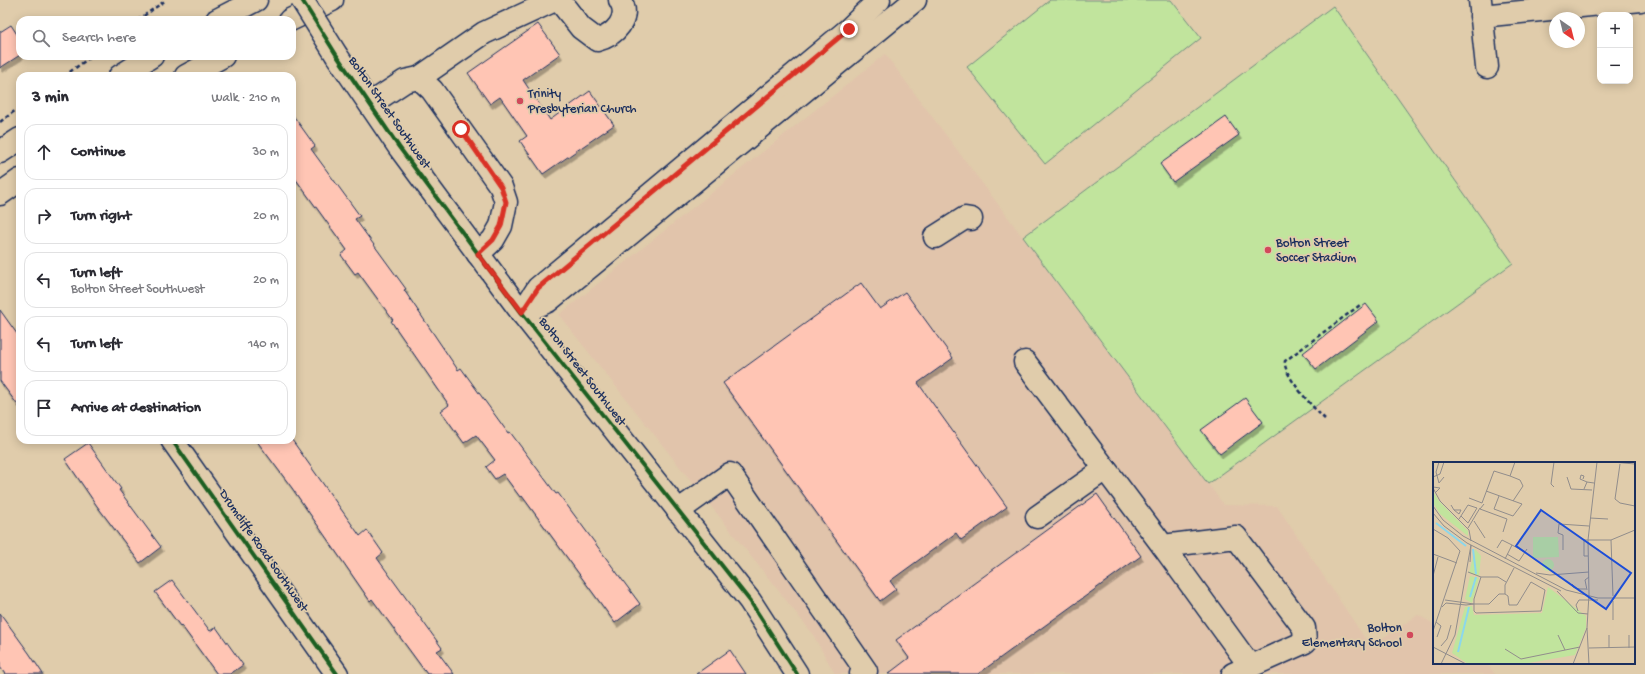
<!DOCTYPE html>
<meta charset="utf-8">
<style>
body{margin:0;font-family:"Gochi Hand",sans-serif;background:#f7f7f7;color:#2b2b33}
.controls{position:absolute;right:12px;top:12px;display:grid;overflow:hidden;border-radius:8px;box-shadow:0 2px 10px #0003}
.controls button{width:36px;height:36px;display:grid;place-items:center;padding:0;border:0;border-bottom:1px solid #e1e1e2;background:#fff;color:#2b2b33;font:20px sans-serif}
.compass{position:absolute;left:1549px;top:12px;width:36px;height:36px;border-radius:50%;background:#fff;box-shadow:0 2px 10px #0003;rotate:145deg}
.stop{position:absolute;width:12px;height:12px;margin:-9px;border:3px solid #d93025;border-radius:50%;background:#fff}
.stop.end{background:#d93025;border-color:#fff;box-shadow:0 1px 4px #0008}
.list{margin:0;padding:0;list-style:none}
h2{display:flex;justify-content:space-between;align-items:center;height:52px;margin:0;padding:0 16px;font-size:17px}
h2 small{font-size:13px;font-weight:400;color:#7c7c81}
.list li{display:grid;grid-template-columns:26px 1fr auto;gap:12px;align-items:center;box-sizing:border-box;height:56px;margin:0 8px 8px;padding:0 8px;border:1px solid #e1e1e2;border-radius:12px}
.list b{display:block;font-size:15px;white-space:nowrap}
.list p{margin:0;font-size:13px;white-space:nowrap;color:#7c7c81}
.list em{font-size:13px;font-style:normal;color:#7c7c81}
.icon{flex:none;width:22px;height:22px;fill:none;stroke:currentColor;stroke-width:2;stroke-linecap:round;stroke-linejoin:round}
.map{position:relative;flex:none;width:1645px;height:674px;overflow:hidden}
.search{position:absolute;background:#fff;box-shadow:0 2px 10px #0003;left:16px;top:16px;width:280px;height:44px;display:flex;align-items:center;gap:10px;box-sizing:border-box;padding:0 14px;border-radius:12px;color:#7c7c81;font-size:15px}
.panel{position:absolute;background:#fff;box-shadow:0 2px 10px #0003;left:16px;top:72px;width:280px;height:372px;border-radius:12px}
.map>svg:first-child{display:block}
.built{fill:#e1c4ab}
.green{fill:#c1e49d;stroke:#6e8a7e}
.building{fill:#ffc5b4;stroke:#1b2f5e;filter:url(#shadow)}
.lines{fill:none;stroke-linecap:round;stroke-linejoin:round}
.minor-casing{stroke:#1b2f5e;stroke-width:25}
.major-casing{stroke:#1b2f5e;stroke-width:25}
.path{stroke:#1b2f5e;stroke-width:2.5;stroke-dasharray:4 3;stroke-linecap:butt}
.minor{stroke:#e0ccab;stroke-width:22}
.major{stroke:#e0ccab;stroke-width:22}
.minor-bridge-casing{stroke:#1b2f5e;stroke-width:25;stroke-linecap:butt}
.minor-bridge{stroke:#e0ccab;stroke-width:22}
.cycleway-casing{stroke:#e0ccab;stroke-width:6}
.cycleway{stroke:#1b5e20;stroke-width:4}
.route{stroke:#d93025;stroke-width:5}
.poi-dot{fill:#d1495b;stroke:#e0ccab;stroke-width:1.5}
.labels{text-anchor:middle;dominant-baseline:central;stroke-width:3.5;stroke-linejoin:round;paint-order:stroke}
.poi-label{font-size:13px;fill:#1b2f5e;stroke:#e0ccab;text-anchor:start}
.street-label{font-size:13px;fill:#1b2f5e;stroke:#e0ccab}
.inset-river{fill:none;stroke:#8bd7ec;stroke-width:2}
.inset-road{fill:none;stroke:#918d8c;stroke-width:1}
.view{fill:#1d4ed8;fill-opacity:0.15;stroke:#1d4ed8;stroke-width:2}
.inset-edge{fill:none;stroke:#1b2f5e;stroke-width:2}
</style>
<div class="map">
<svg width="1645" height="674" viewBox="0 0 1645 674">
<defs>
<filter id="shadow"><feDropShadow dx="2.5" dy="4.5" stdDeviation="0" flood-color="#0004"/></filter>
</defs>
<rect width="100%" height="100%" fill="#e0ccab"/>
<filter id="ink" filterUnits="userSpaceOnUse"><feTurbulence type="fractalNoise" baseFrequency=".025" numOctaves="2"/><feDisplacementMap in="SourceGraphic" scale="8" xChannelSelector="R" yChannelSelector="G"/><feConvolveMatrix kernelMatrix="1 2 1 2 8 2 1 2 1" color-interpolation-filters="sRGB"/></filter>
<g filter="url(#ink)">
<polygon class="built" points="885,54 1224,505 1277,506 1370,646 1418,615 1434,624 1434,663 1486,663 1495,674 835,674 812,633 559,315"/>
<g class="green">
<polygon points="1050,0 1171,0 1201,38 1045,164 967,67"/>
<polygon points="1333,6 1513,263 1208,484 1023,237"/>
</g>
<g class="building">
<polygon points="538,24 560,54 523,80 550,120 590,91 614,125 543,174 520,141 527,136 500,97 490,104 468,73"/>
<polygon points="11,25 20,39 20,55 0,68 0,32"/>
<polygon points="292,114 315,146 311,149 360,216 355,219 406,289 404,290 458,370 461,368 508,433 510,432 556,494 558,493 640,604 615,623 522,496 520,497 503,474 495,479 486,467 495,460 476,435 464,443 441,411 449,405 391,321 393,320 358,272 355,274 341,255 347,250 292,174"/>
<polygon points="1226,117 1239,135 1173,182 1160,164"/>
<polygon points="861,283 880,309 905,292 953,358 918,383 1007,507 961,540 956,533 890,581 896,589 880,601 723,383"/>
<polygon points="1366,304 1379,321 1316,369 1303,353"/>
<polygon points="0,310 20,338 20,408 0,381"/>
<polygon points="1245,398 1263,422 1220,454 1201,430"/>
<polygon points="256,440 292,440 360,536 367,530 383,553 377,558 442,648 437,651 454,674 427,674 372,599 370,601 292,488"/>
<polygon points="88,443 121,489 119,490 161,547 140,563 97,506 65,459"/>
<polygon points="1097,494 1141,556 978,674 888,674 909,658 896,640"/>
<polygon points="172,580 210,631 216,627 243,665 230,674 217,674 181,625 180,626 155,592"/>
<polygon points="0,613 29,653 43,674 5,674 0,667"/>
<polygon points="730,650 746,674 696,674"/>
</g>
<g class="lines">
<g class="minor-casing">
<g id="minor">
<path d="M559 0 581 28 597 40C614 36 632 18 620 0"/>
<polyline points="1480,0 1487,67"/>
<polyline points="1481,16 1641,0"/>
<polyline points="337,56 399,147 522,313 750,601 797,674"/>
<polyline points="419,78 484,33 555,0"/>
<polyline points="370,104 405,81 419,78 432,90 501,187 506,202 501,226 493,240 478,254"/>
<polyline points="935,237 965,218 971,219"/>
<polyline points="1025,362 1163,546 1236,537 1304,628 1305,642 1233,674"/>
<polyline points="172,440 337,674"/>
<polyline points="678,511 730,474 866,671 861,674"/>
<polyline points="1037,517 1105,469"/>
<polyline points="1163,546 1250,666"/>
</g>
</g>
<g class="major-casing">
<g id="major">
<polyline points="217,20 256,0"/>
<polyline points="290,20 332,0"/>
<polyline points="120,76 152,56"/>
<polyline points="186,76 223,56"/>
<polyline points="0,152 20,139"/>
<polyline points="0,194 20,180"/>
<polyline points="522,313 548,301 915,0"/>
<polyline points="522,313 538,288 849,29 879,0"/>
</g>
</g>
<g class="path">
<polyline points="138,20 166,0"/>
<polyline points="64,76 92,56"/>
<polyline points="0,122 20,107"/>
<path d="M1325 419C1315 410 1282 374 1285 361L1360 305"/>
</g>
<use href="#minor" class="minor"/>
<use href="#major" class="major"/>
<g class="minor-bridge-casing">
<polyline id="minor-bridge" points="302,0 337,56"/>
</g>
<use href="#minor-bridge" class="minor-bridge"/>
<g class="cycleway-casing">
<g id="cycleway">
<polyline points="302,0 337,56 399,147 522,313 750,601 797,674"/>
<polyline points="172,440 337,674"/>
</g>
</g>
<use href="#cycleway" class="cycleway"/>
</g>
</g>
<g class="lines" filter="url(#ink)">
<polyline class="route" points="461,129 501,187 506,202 501,226 493,240 478,254 522,312 538,288 849,29"/>
</g>
<g class="poi-dot">
<circle cx="520" cy="101" r="4"/>
<circle cx="1268" cy="250" r="4"/>
<circle cx="1410" cy="635" r="4"/>
</g>
<g class="labels">
<g class="poi-label">
<text x="528" y="94">Trinity<tspan x="528" dy="15">Presbyterian Church</tspan></text>
<text x="1276" y="243">Bolton Street<tspan x="1276" dy="15">Soccer Stadium</tspan></text>
<text x="1402" y="628" text-anchor="end">Bolton<tspan x="1402" dy="15">Elementary School</tspan></text>
</g>
<g class="street-label">
<text transform="translate(389 113) rotate(55)">Bolton Street Southwest</text>
<text transform="translate(582 372) rotate(52)">Bolton Street Southwest</text>
<text transform="translate(263 551) rotate(55)">Drumcliffe Road Southwest</text>
</g>
</g>
<g transform="translate(1433 462)">
<rect width="202" height="202" fill="#e0ccab"/>
<path d="M0 29 6 39 35 69V74L7 52 0 41ZM100 75H125L126 95 100 96ZM42 87 48 94 46 114 36 111ZM109 103a6 6 0 1 1 12 0a6 6 0 1 1-12 0ZM37 114 46 116 39 141 32 137ZM115 125 153 154V166L142 193 89 202H35L19 191 32 145 39 144 41 153 109 151Z" fill="#c1e49d"/>
<path class="inset-river" d="M3 61 33 84M40 87 43 112M37 135 43 115M25 190 36 145"/>
<path class="inset-road" d="M6 0 3 10 6 21 11 15M179 0 202 2M187 2 182 37 187 41 202 44M77 14 87 18 90 24 80 39M0 15 7 12 11 0M134 15 138 27 159 28M150 17 151 14 148 13 147 17 154 20M0 25 7 26 2 31M121 25 118 22 121 0M0 26 7 39 36 68 38 79M151 27 154 20 161 21M53 29 89 42 80 54 61 47 66 34M36 36 49 41M49 41 61 9 77 14 82 0M51 42 47 47 74 57 70 70M18 43 21 48H28L26 52 21 48M0 44 10 58 30 74 133 128 165 136H202M0 51 11 64 34 81 128 129M157 56 175 57M26 57 35 43 44 46 35 61 28 54M41 59 52 76M35 66 47 46M0 67 15 76 27 89 0 169M178 78 180 134M79 83 92 90M64 86 69 78 79 83 72 97M130 88V73L125 71 126 62 156 64M0 92 24 101M74 92 86 99 94 87M155 94H151V78H178L202 68M37 100 38 83M35 110 48 115H65L73 120M103 111 117 113 156 110M0 114 5 95M142 126 139 122 140 125 142 126 147 127H153M154 128 152 118 156 115M124 129 145 151 155 152M72 132V123L81 106M12 138 41 142M180 139V158M9 145 13 141 33 143 41 142H56L66 132H72L75 134 76 143H84L98 120 112 128 108 149 43 151 41 149V137L48 115M145 149 143 143 146 138H165M3 160 8 164 4 175M154 166 156 202M125 173 132 188M176 173V186M196 173V186M8 184 14 177 18 163M0 185 33 202M156 186 202 185M72 187 88 197 147 185M8 202 22 173 38 83M140 202 154 166 156 132 155 78 164 0"/>
<path class="view" d="M108 48 198 111 173 147 83 84Z"/>
<rect width="202" height="202" class="inset-edge"/>
</g>
</svg>
<div class="controls">
<button>+</button>
<button>−</button>
</div>
<svg class="compass" viewBox="-18 -18 36 36"><path d="M0-13l5 13h-10z" fill="#e53935"/><path d="M0 13l5-13h-10z" fill="#7c7c81"/></svg>
<div class="stop" style="left:461px;top:129px"></div>
<div class="stop end" style="left:849px;top:29px"></div>
<div class="search"><svg class="icon" aria-label="search" viewBox="0 0 24 24"><circle cx="10" cy="10" r="6"/><path d="M15 15l6 6"/></svg>Search here</div>
<section class="panel">
<h2>3 min<small>Walk · 210 m</small></h2>
<ul class="list">
<li><svg class="icon" aria-label="ahead" viewBox="0 0 24 24"><path d="M12 20V5M6 11l6-6 6 6"/></svg><div><b>Continue</b></div><em>30 m</em></li>
<li><svg class="icon" aria-label="right" viewBox="0 0 24 24"><path d="M7 20v-9h11M14 6l5 5-5 5"/></svg><div><b>Turn right</b></div><em>20 m</em></li>
<li><svg class="icon" aria-label="left" viewBox="0 0 24 24"><path d="M17 20v-9H6M10 6l-5 5 5 5"/></svg><div><b>Turn left</b><p>Bolton Street Southwest</p></div><em>20 m</em></li>
<li><svg class="icon" aria-label="left" viewBox="0 0 24 24"><path d="M17 20v-9H6M10 6l-5 5 5 5"/></svg><div><b>Turn left</b></div><em>140 m</em></li>
<li><svg class="icon" aria-label="arrive" viewBox="0 0 24 24"><path d="M6 21V4h12l-3 4 3 4H6"/></svg><div><b>Arrive at destination</b></div></li>
</ul>
</section>
</div>
